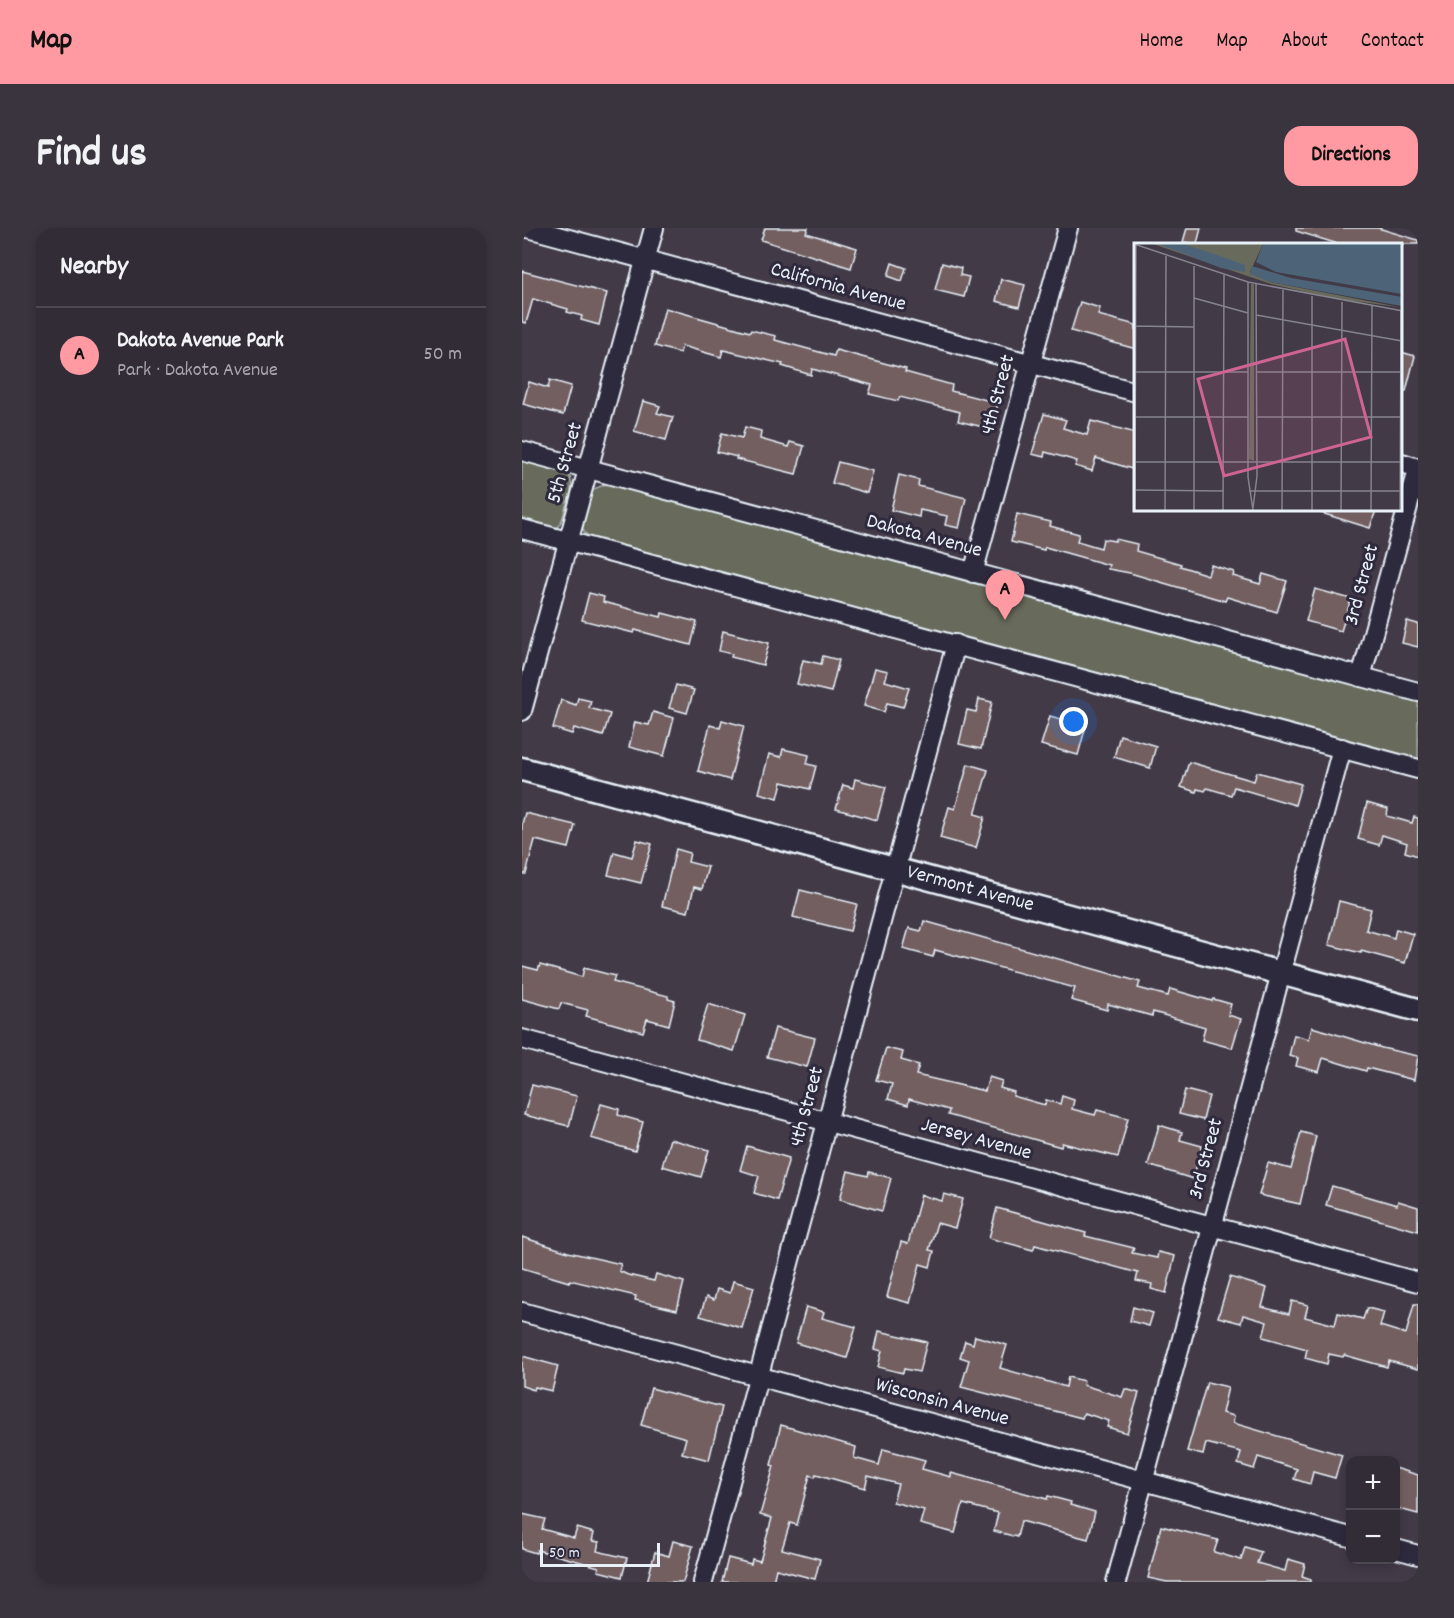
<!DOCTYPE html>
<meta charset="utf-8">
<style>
body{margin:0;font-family:Dekko,sans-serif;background:#3a343e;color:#f1f3f6}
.controls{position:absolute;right:18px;bottom:18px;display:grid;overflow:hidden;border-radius:12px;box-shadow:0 3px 9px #0003}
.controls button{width:54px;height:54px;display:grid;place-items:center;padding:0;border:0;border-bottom:2px solid #4d4851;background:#322c36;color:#f1f3f6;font:30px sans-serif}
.scale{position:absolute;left:18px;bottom:15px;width:120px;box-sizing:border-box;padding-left:6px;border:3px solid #e8f1f8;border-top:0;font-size:16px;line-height:21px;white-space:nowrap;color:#e8f1f8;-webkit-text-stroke:4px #2f2a3d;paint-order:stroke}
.you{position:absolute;left:552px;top:494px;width:21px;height:21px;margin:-15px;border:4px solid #fff;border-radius:50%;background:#1a73e8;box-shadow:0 0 0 9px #1a73e833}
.badge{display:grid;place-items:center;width:39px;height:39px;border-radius:50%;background:#ff9aa2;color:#111;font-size:20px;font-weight:700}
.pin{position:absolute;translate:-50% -50px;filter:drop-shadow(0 2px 3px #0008)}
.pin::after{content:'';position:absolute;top:32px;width:21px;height:18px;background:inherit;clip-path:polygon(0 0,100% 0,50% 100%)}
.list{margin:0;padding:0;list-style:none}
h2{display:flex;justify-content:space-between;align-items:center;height:78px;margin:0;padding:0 24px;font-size:26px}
h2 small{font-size:20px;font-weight:400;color:#a8a7ad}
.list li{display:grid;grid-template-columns:39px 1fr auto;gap:18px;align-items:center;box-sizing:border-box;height:96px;padding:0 24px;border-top:2px solid #4d4851}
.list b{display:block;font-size:22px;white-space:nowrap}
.list p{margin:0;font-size:20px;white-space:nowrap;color:#a8a7ad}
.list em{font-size:20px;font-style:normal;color:#a8a7ad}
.map{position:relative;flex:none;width:896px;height:1354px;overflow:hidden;border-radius:18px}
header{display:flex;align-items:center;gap:36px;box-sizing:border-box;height:84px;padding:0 30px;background:#ff9aa2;color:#111}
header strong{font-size:28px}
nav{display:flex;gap:33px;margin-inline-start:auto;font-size:21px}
.intro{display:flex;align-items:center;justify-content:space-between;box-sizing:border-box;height:144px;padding:0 36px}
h1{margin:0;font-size:42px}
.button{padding:15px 27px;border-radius:18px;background:#ff9aa2;color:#111;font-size:21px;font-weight:700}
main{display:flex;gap:36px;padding:0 36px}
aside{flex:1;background:#322c36;border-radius:18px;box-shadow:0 3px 9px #0003}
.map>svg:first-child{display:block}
.green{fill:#686b5c;stroke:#a8aeaa;stroke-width:1.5}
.building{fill:#735e60;stroke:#e8f1f8;stroke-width:1.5}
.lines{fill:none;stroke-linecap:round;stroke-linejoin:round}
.minor-casing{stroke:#e8f1f8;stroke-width:22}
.tertiary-casing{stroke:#e8f1f8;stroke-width:27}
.minor{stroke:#2f2a3d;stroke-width:18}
.tertiary{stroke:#2f2a3d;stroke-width:22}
.labels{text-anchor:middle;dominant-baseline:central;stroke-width:6;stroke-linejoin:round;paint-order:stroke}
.street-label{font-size:21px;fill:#e8f1f8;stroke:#2f2a3d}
.inset-road{fill:none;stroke:#85838e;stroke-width:1.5}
.view{fill:#cf6492;fill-opacity:0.15;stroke:#cf6492;stroke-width:3}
.inset-edge{fill:none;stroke:#e8f1f8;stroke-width:3}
</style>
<header>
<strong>Map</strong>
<nav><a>Home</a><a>Map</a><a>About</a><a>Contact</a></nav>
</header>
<div class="intro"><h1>Find us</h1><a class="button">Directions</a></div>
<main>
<aside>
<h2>Nearby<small></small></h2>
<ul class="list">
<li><span class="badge">A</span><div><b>Dakota Avenue Park</b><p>Park · Dakota Avenue</p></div><em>50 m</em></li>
</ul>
</aside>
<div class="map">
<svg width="896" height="1354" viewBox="0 0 896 1354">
<rect width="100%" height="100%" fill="#433a48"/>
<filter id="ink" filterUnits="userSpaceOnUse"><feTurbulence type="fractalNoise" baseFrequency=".0167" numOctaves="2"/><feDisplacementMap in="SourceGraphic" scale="12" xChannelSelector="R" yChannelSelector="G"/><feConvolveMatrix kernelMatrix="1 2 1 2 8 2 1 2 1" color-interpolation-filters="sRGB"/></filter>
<g filter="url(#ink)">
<g class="green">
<path d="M0 231 45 243C52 254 50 265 45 275 41 285 42 295 32 302L0 292Z"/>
<polygon points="86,255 896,473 896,533 69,311 62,304 59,294 66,272 72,261"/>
</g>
<g class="building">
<polygon points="243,0 286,0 284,5 335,20 329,40 239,12"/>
<polygon points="665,0 679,0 675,16 661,14"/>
<polygon points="774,0 856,0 896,12 896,16 816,16 774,3"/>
<polygon points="370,35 384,40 380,53 366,48"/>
<polygon points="420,35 439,40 438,47 447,49 442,69 413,62"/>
<polygon points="0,43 85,65 77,97 59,92 60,88 45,84 46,81 11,71 4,95 0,94"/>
<polygon points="479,51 503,57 497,79 474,73"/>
<polygon points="558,74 578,80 576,87 614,97 614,121 549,103"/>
<polygon points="143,80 228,104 229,102 254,108 253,112 312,128 314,122 384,141 383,144 430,157 429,163 476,175 470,201 436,193 438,184 378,169 376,173 347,166 350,157 290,141 289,147 260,138 261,136 201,122 199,129 160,118 158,125 133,118"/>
<polygon points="879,124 893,128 884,163 879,163"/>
<polygon points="28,152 49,158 41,187 1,176 7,154 26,160"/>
<polygon points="121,173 138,178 135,185 151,189 144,212 112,203"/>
<polygon points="522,186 544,192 541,200 565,207 569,193 614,205 614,226 610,241 574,230 570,243 553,238 555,233 523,224 522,229 510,226"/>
<polygon points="223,199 239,203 238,211 266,219 268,214 282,218 274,246 214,231 215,229 195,224 200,205 220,210"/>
<polygon points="316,234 351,243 345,265 310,255"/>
<polygon points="377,247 397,252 396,258 444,270 437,300 423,297 425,288 398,282 397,289 369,282"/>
<polygon points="799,282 854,282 848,300 799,285"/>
<polygon points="495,286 529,294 528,298 557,306 555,313 579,320 581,311 593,313 593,311 615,316 614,323 659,336 658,338 686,347 689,337 712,344 711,348 738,356 741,346 765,353 755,384 705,369 703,373 608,345 586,341 587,337 523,319 522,322 489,314"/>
<polygon points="793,361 829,371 819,403 784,393"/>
<polygon points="67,365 82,369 81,374 139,389 140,385 175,394 169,417 113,402 112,405 60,392"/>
<polygon points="885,393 896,396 896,419 880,415"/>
<polygon points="201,403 247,415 241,437 209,429 210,426 197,423"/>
<polygon points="301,428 317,432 309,464 275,456 281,432 299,436"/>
<polygon points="353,440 366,443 363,453 387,460 381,479 365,475 362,484 342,478"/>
<polygon points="154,457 172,462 165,485 147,480"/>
<polygon points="56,470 69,473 67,480 88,486 81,508 52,500 50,506 31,500 39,472 54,477"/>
<polygon points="457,471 470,474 459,521 437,516 445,482 454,484"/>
<polygon points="131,484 152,490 142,528 107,519 113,494 127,497"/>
<polygon points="528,488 564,498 556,527 519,517"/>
<polygon points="200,492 222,498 208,552 176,543 188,497 198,500"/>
<polygon points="598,507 634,518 628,540 592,529"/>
<polygon points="261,521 287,527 285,536 294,538 288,561 260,554 256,570 237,565 247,526 259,529"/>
<polygon points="667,534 732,553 735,544 779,556 773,577 712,559 709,567 685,560 683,563 675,561 674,564 659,559"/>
<polygon points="446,536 466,542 453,586 463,589 454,620 418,610 427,579 433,581"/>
<polygon points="333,551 364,559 355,592 314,581 321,557 331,560"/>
<polygon points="845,575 866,581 865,588 890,595 892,589 896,590 896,628 883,624 885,615 860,607 857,617 836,611"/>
<polygon points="3,585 53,597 47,620 13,612 4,646 0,646 0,596"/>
<polygon points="115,612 130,616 119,655 86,647 92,624 110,629"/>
<polygon points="154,621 168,625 166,634 186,639 180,661 172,659 166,684 140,678"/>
<polygon points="278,662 335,676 328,703 271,689"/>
<polygon points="817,673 849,681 844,702 872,710 874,701 891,706 883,735 839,723 839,725 807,717"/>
<polygon points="402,693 618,754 616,760 646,768 648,761 690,773 691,771 709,776 706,787 719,791 710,820 680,812 683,799 631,784 630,788 586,776 585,782 549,772 553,760 413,722 411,729 381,721 387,700 399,703"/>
<polygon points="18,737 60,749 62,740 93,748 91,754 146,768 146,771 153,773 147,797 125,791 121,804 64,788 66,782 39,775 37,781 0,771 0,738 16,742"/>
<polygon points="186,776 223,787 212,823 175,812"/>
<polygon points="790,799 860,820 896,828 892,852 845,840 844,843 801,830 797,844 774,838 776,830 767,828 772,807 787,811"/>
<polygon points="253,800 293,810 285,839 245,829"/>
<polygon points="364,820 381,824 379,832 397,837 394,847 463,863 467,849 480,853 478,860 492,864 491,868 523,877 524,872 538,876 540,868 552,872 550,881 573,887 575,882 606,890 596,929 540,915 539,919 426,887 427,882 387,871 386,877 366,871 370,856 354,852"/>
<polygon points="10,857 55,868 47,898 2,887"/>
<polygon points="663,862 687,868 681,892 657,886"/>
<polygon points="79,876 97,881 96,887 121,894 113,923 69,910"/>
<polygon points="637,897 660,904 658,912 680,918 671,951 626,937"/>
<polygon points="779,904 794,908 778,976 737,967 746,935 769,941"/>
<polygon points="148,911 187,922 179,949 140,938"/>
<polygon points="225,918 267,930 255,972 232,965 237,948 218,942"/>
<polygon points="326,943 346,948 347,944 369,950 360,983 318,971"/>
<polygon points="810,958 875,977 876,973 896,979 896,1003 804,977"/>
<polygon points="422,966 441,971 433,1000 415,995 407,1022 412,1023 408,1039 398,1036 388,1075 365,1069 379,1014 386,1016 399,967 420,973"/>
<polygon points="475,980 564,1005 563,1008 612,1020 610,1025 635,1030 636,1024 653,1028 644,1065 629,1061 630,1056 614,1053 616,1045 513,1017 511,1022 467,1010"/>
<polygon points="0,1009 46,1024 99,1036 97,1043 106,1047 132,1053 134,1046 162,1054 155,1082 113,1072 114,1068 48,1052 47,1054 0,1040"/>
<polygon points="708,1049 745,1060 740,1079 767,1086 770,1073 786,1077 783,1089 813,1097 816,1085 841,1091 845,1080 862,1084 858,1098 884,1106 892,1076 896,1076 896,1141 867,1133 865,1139 822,1127 821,1129 807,1126 805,1136 783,1130 785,1121 741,1109 745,1094 721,1087 719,1095 696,1089"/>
<polygon points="211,1053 232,1059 220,1100 178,1088 184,1069 192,1072 195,1061 208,1065"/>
<polygon points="284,1079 302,1084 300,1090 334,1099 325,1130 274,1115"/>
<polygon points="611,1079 631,1085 627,1098 608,1093"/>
<polygon points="357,1103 405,1114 397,1144 382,1141 381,1145 356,1139 360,1123 353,1121"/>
<polygon points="453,1108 485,1117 478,1140 544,1159 546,1149 562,1153 561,1157 600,1169 603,1161 617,1165 605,1205 585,1199 587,1193 562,1185 560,1190 439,1159 447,1132 438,1129 443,1113 451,1116"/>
<polygon points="0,1128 36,1138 30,1163 13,1159 12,1162 0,1158"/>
<polygon points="685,1154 706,1159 700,1185 712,1188 711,1195 820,1227 813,1250 791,1244 788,1256 772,1251 775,1241 736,1229 732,1241 716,1236 719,1224 684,1215 681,1227 665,1223"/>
<polygon points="129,1160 200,1179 187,1232 160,1225 164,1210 119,1197"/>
<polygon points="259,1197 334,1219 332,1230 357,1237 361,1221 403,1232 400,1241 429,1249 429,1245 525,1271 526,1268 549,1274 548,1277 573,1284 566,1311 499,1293 495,1309 472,1303 476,1285 441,1276 433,1305 398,1296 402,1282 371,1274 376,1256 346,1248 343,1260 294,1246 293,1249 288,1247 275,1297 268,1295 260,1321 298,1331 293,1351 254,1341 251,1354 200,1354 206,1330 229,1336 230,1331 238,1333 250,1290 238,1287 252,1238 249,1237"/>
<polygon points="873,1240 896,1247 896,1286 873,1280"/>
<polygon points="0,1286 23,1291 20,1301 52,1310 55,1300 72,1305 70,1313 77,1314 75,1323 105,1330 100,1349 76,1343 77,1339 15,1322 14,1325 0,1321"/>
<polygon points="639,1298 696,1312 692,1324 719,1332 723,1319 739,1324 735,1335 763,1343 766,1331 783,1336 780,1348 789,1351 789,1354 645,1354 626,1350"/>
<polygon points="151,1313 171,1318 161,1354 125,1354 133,1324 147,1328"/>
</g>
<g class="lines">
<g class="minor-casing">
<g id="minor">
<polyline points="6,0 614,164"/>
<polyline points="0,223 896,464"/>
<polyline points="880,235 896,240"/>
<polyline points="0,301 896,541"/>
<polyline points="451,345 546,0"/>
<polyline points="839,449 896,242"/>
<polyline points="0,483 132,0"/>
<polyline points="0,811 896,1054"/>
<polyline points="0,1084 828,1309"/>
<polyline points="874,1321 896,1327"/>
<polyline points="181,1354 434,416"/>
<polyline points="594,1354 820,520"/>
</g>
</g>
<g class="tertiary-casing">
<g id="tertiary">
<path id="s1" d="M0 541 896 782"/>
</g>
</g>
<use href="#minor" class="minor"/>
<use href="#tertiary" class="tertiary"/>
</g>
</g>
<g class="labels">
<g class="street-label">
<text transform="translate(316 60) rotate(15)">California Avenue</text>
<text transform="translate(477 167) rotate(-75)">4th Street</text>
<text transform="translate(44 235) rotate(-74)">5th Street</text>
<text transform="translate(402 309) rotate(15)">Dakota Avenue</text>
<text transform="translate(841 357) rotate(-75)">3rd Street</text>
<text stroke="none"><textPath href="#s1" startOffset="464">Vermont Avenue</textPath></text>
<text transform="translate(286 879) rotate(-75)">4th Street</text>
<text transform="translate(454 912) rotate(15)">Jersey Avenue</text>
<text transform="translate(685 931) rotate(-75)">3rd Street</text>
<text transform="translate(420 1175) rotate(15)">Wisconsin Avenue</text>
</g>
</g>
<g transform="translate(612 15)">
<rect width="268" height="268" fill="#433a48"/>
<path d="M19 1H129L116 29 136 39 265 64 203 56 137 41ZM117 41H120V218L115 216Z" fill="#686b5c"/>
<path d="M25 1H49L75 9 111 22V29L87 25ZM129 1H268V51L142 29 122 19ZM118 23 157 35 268 54V63L136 39 116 31Z" fill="#4d6478"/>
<path class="inset-road" d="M0 1 114 39 269 68M114 39V234L119 267M60 55 114 70M122 72 268 98M1 83 60 84M1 129H114M122 129H268M1 174H114M122 174H269M0 219H269M0 247 90 248M115 248H268M119 265 123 233 122 41M1 268 2 2M31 268 32 13M60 268V23M89 268 90 32M148 268 149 47M178 268V53M207 268 208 59M237 268 238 63M266 268 267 67"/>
<path class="view" d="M211 96 237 194 90 233 64 136Z"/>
<rect width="268" height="268" class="inset-edge"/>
</g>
</svg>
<div class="controls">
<button>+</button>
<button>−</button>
</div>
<div class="scale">50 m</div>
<div class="you"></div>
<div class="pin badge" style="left:483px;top:392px">A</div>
</div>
</main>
